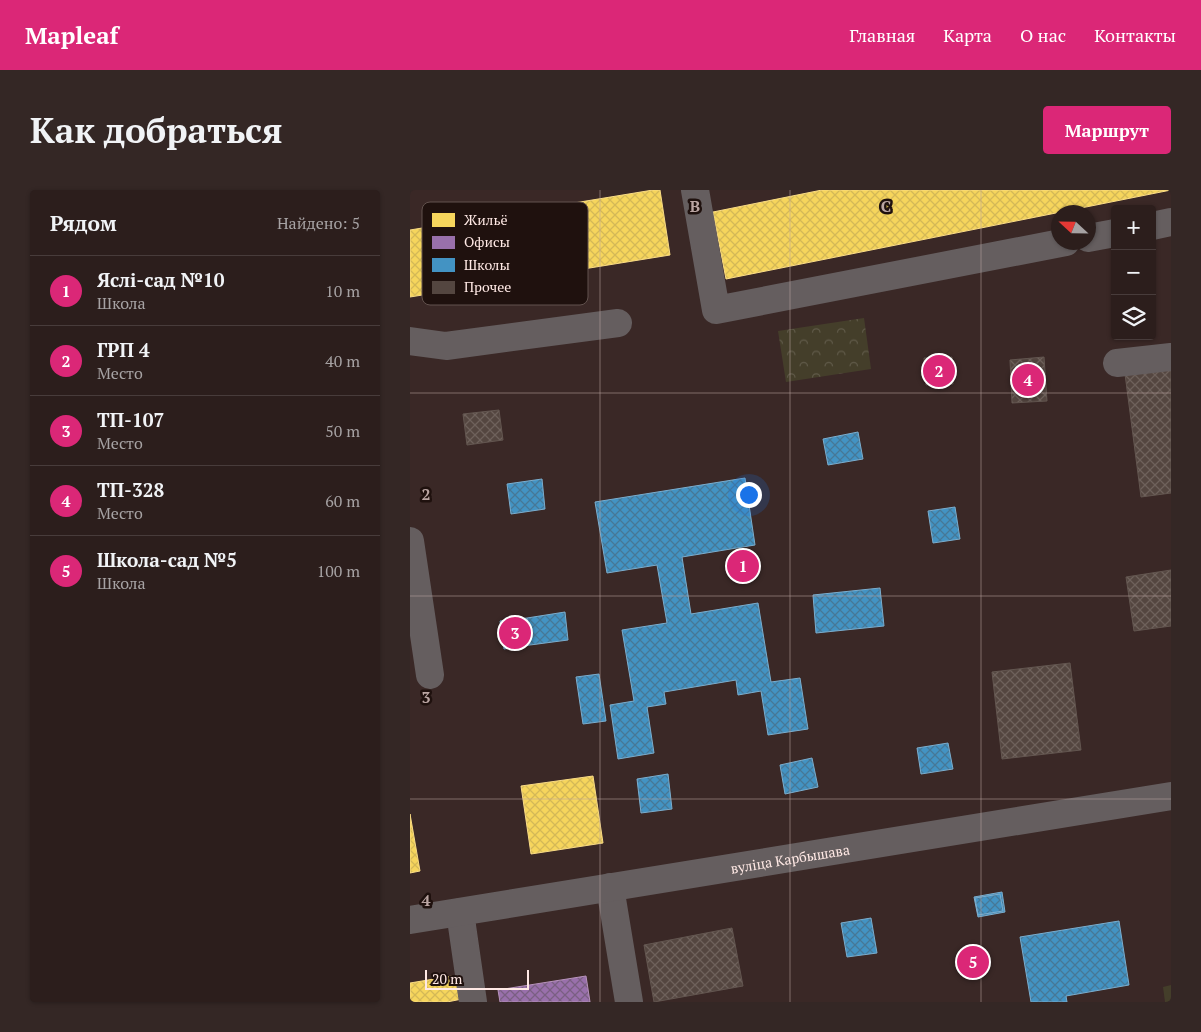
<!DOCTYPE html>
<html lang="ru">
<meta charset="utf-8">
<style>
body{margin:0;font-family:"PT Serif",serif;background:#342725;color:#f1f3f6}
.controls{position:absolute;right:15px;top:15px;display:grid;overflow:hidden;border-radius:5px;box-shadow:0 1px 4px #0004}
.controls button{width:45px;height:45px;display:grid;place-items:center;padding:0;border:0;border-bottom:1px solid #483c3b;background:#2c1e1c;color:#f1f3f6;font:25px sans-serif}
.compass{position:absolute;left:641px;top:15px;width:45px;height:45px;border-radius:50%;background:#2c1e1c;box-shadow:0 1px 4px #0004;rotate:292deg}
.scale{position:absolute;left:15px;bottom:12px;width:104px;box-sizing:border-box;padding-left:5px;border:2px solid #ffe9e5;border-top:0;font-size:14px;line-height:18px;white-space:nowrap;color:#ffe9e5;-webkit-text-stroke:4px #1f110e;paint-order:stroke}
.you{position:absolute;left:338px;top:304px;width:18px;height:18px;margin:-12px;border:4px solid #fff;border-radius:50%;background:#1a73e8;box-shadow:0 0 0 8px #1a73e833}
.badge{display:grid;place-items:center;width:32px;height:32px;border-radius:50%;background:#db2777;color:#fff;font-size:16px;font-weight:700}
.pin{position:absolute;translate:-50% -50%;border:2px solid #fff;box-shadow:0 1px 5px #0006}
.list{margin:0;padding:0;list-style:none}
h2{display:flex;justify-content:space-between;align-items:center;height:65px;margin:0;padding:0 20px;font-size:21px}
h2 small{font-size:16px;font-weight:400;color:#a6a2a3}
.list li{display:grid;grid-template-columns:32px 1fr auto;gap:15px;align-items:center;box-sizing:border-box;height:70px;padding:0 20px;border-top:1px solid #483c3b}
.list b{display:block;font-size:19px;white-space:nowrap}
.list p{margin:0;font-size:16px;white-space:nowrap;color:#a6a2a3}
.list em{font-size:16px;font-style:normal;color:#a6a2a3}
.icon{flex:none;width:28px;height:28px;fill:none;stroke:currentColor;stroke-width:2;stroke-linecap:round;stroke-linejoin:round}
.map{position:relative;flex:none;width:761px;height:812px;overflow:hidden;border-radius:5px}
header{display:flex;align-items:center;gap:30px;box-sizing:border-box;height:70px;padding:0 25px;background:#db2777;color:#fff}
header strong{font-size:24px}
nav{display:flex;gap:28px;margin-inline-start:auto;font-size:18px}
.intro{display:flex;align-items:center;justify-content:space-between;box-sizing:border-box;height:120px;padding:0 30px}
h1{margin:0;font-size:35px}
.button{padding:12px 22px;border-radius:5px;background:#db2777;color:#fff;font-size:18px;font-weight:700}
main{display:flex;gap:30px;padding:0 30px}
aside{flex:1;background:#2c1e1c;border-radius:5px;box-shadow:0 1px 4px #0004}
.map>svg:first-child{display:block}
.grass{fill:#443e2a}
.park{fill:url(#park-crowns)}
.homes{fill:url(#homes-cross-hatch);stroke:#f9db85}
.offices{fill:url(#offices-cross-hatch);stroke:#b894bc}
.schools{fill:url(#schools-cross-hatch);stroke:#7badcd}
.building{fill:url(#building-cross-hatch);stroke:#635650}
.lines{fill:none;stroke-linecap:round;stroke-linejoin:round}
.minor{stroke:#655e5f;stroke-width:28}
.grid{fill:none;stroke:#baa5a2;stroke-width:1;stroke-opacity:0.55}
.labels{text-anchor:middle;dominant-baseline:central;stroke-width:5;stroke-linejoin:round;paint-order:stroke}
.street-label{font-size:14px;fill:#ffe9e5;stroke:#1f110e}
.key{fill:#1f110e;stroke:#62524e;stroke-width:1}
.key-label{font-size:14px;fill:#ffe9e5}
.grid-label{font-size:16px;text-anchor:middle;font-weight:bold;fill:#baa5a2;stroke:#1f110e;stroke-width:5;stroke-linejoin:round;paint-order:stroke}
</style>
<header>
<strong>Mapleaf</strong>
<nav><a>Главная</a><a>Карта</a><a>О нас</a><a>Контакты</a></nav>
</header>
<div class="intro"><h1>Как добраться</h1><a class="button">Маршрут</a></div>
<main>
<aside>
<h2>Рядом<small>Найдено: 5</small></h2>
<ul class="list">
<li><span class="badge">1</span><div><b>Яслі-сад №10</b><p>Школа</p></div><em>10 m</em></li>
<li><span class="badge">2</span><div><b>ГРП 4</b><p>Место</p></div><em>40 m</em></li>
<li><span class="badge">3</span><div><b>ТП-107</b><p>Место</p></div><em>50 m</em></li>
<li><span class="badge">4</span><div><b>ТП-328</b><p>Место</p></div><em>60 m</em></li>
<li><span class="badge">5</span><div><b>Школа-сад №5</b><p>Школа</p></div><em>100 m</em></li>
</ul>
</aside>
<div class="map">
<svg width="761" height="812" viewBox="0 0 761 812">
<defs>
<pattern id="park-crowns" width="20" height="18" patternUnits="userSpaceOnUse" patternTransform="scale(1.25)"><rect width="20" height="18" fill="#443e2a"/><path d="M2 6a3 3 0 1 1 6 0M12 15a3 3 0 1 1 6 0" fill="none" stroke="#605a49"/></pattern>
<pattern id="homes-cross-hatch" width="8" height="8" patternUnits="userSpaceOnUse" patternTransform="scale(1.25)"><rect width="8" height="8" fill="#f6d55c"/><path d="M0 0l8 8M0 8l8-8" fill="none" stroke="#d4b857"/></pattern>
<pattern id="offices-cross-hatch" width="8" height="8" patternUnits="userSpaceOnUse" patternTransform="scale(1.25)"><rect width="8" height="8" fill="#9970ab"/><path d="M0 0l8 8M0 8l8-8" fill="none" stroke="#7a5f82"/></pattern>
<pattern id="schools-cross-hatch" width="8" height="8" patternUnits="userSpaceOnUse" patternTransform="scale(1.25)"><rect width="8" height="8" fill="#4393c3"/><path d="M0 0l8 8M0 8l8-8" fill="none" stroke="#467897"/></pattern>
<pattern id="building-cross-hatch" width="8" height="8" patternUnits="userSpaceOnUse" patternTransform="scale(1.25)"><rect width="8" height="8" fill="#544640"/><path d="M0 0l8 8M0 8l8-8" fill="none" stroke="#6e615b"/></pattern>
</defs>
<rect width="100%" height="100%" fill="#3a2826"/>
<polygon class="grass" points="761,795 761,812 755,812 753,797"/>
<polygon class="park" points="454,128 461,179 376,192 368,141"/>
<g class="homes">
<polygon points="243,0 250,0 260,65 0,107 0,40"/>
<polygon points="412,0 761,0 316,89 303,22"/>
<polygon points="183,586 193,653 121,664 111,596"/>
<polygon points="0,624 10,681 0,683"/>
<polygon points="48,785 52,809 37,812 0,812 0,793"/>
</g>
<polygon class="offices" points="176,786 180,812 90,812 88,800"/>
<g class="schools">
<polygon points="448,242 453,269 418,275 413,249"/>
<polygon points="335,288 345,355 272,367 281,424 348,413 361,492 390,488 398,539 358,545 351,501 328,505 326,490 254,502 256,514 237,517 244,563 208,569 200,515 224,511 212,440 257,433 247,375 197,383 185,312"/>
<polygon points="132,289 135,319 101,324 97,294"/>
<polygon points="545,317 550,349 523,353 518,321"/>
<polygon points="470,398 474,436 406,443 403,405"/>
<polygon points="155,422 158,450 120,455 117,428"/>
<polygon points="117,428 120,455 94,459 90,431"/>
<polygon points="189,484 196,531 173,534 166,487"/>
<polygon points="538,553 543,579 511,584 507,558"/>
<polygon points="402,568 408,597 375,604 370,575"/>
<polygon points="258,584 262,619 231,623 227,589"/>
<polygon points="592,702 595,722 568,727 564,707"/>
<polygon points="590,704 593,721 568,725 565,708"/>
<polygon points="461,728 467,763 437,767 431,733"/>
<polygon points="709,731 719,795 656,806 657,812 621,812 610,747"/>
</g>
<g class="building">
<polygon points="542,167 543,194 516,195 514,168"/>
<polygon points="634,167 637,211 602,213 600,170"/>
<polygon points="761,178 761,303 731,307 715,184"/>
<polygon points="89,220 93,250 57,255 53,224"/>
<polygon points="761,380 761,436 724,441 716,387"/>
<polygon points="660,473 671,560 592,569 582,482"/>
<polygon points="322,738 333,796 244,812 234,755"/>
</g>
<g class="lines">
<g class="minor">
<polyline points="285,0 306,120 656,52"/>
<polyline points="742,36 761,32"/>
<polyline points="678,48 705,43"/>
<polyline points="0,151 36,156 208,133"/>
<polyline points="707,173 761,167"/>
<polyline points="0,351 20,485"/>
<polyline points="200,697 219,812"/>
<polyline points="50,722 63,812"/>
<path id="s1" d="M0 730 761 606"/>
</g>
</g>
<path class="grid" d="M190 0V812M380 0V812M571 0V812M0 203H761M0 406H761M0 609H761"/>
<g class="labels">
<g class="street-label">
<text stroke="none"><textPath href="#s1" startOffset="385">вуліца Карбышава</textPath></text>
</g>
</g>
<rect x="12" y="12" width="166" height="103" rx="8" class="key"/>
<rect x="22" y="23" width="23" height="14" fill="#f6d55c"/>
<rect x="22" y="46" width="23" height="13" fill="#9970ab"/>
<rect x="22" y="68" width="23" height="14" fill="#4393c3"/>
<rect x="22" y="91" width="23" height="13" fill="#544640"/>
<g class="key-label">
<text x="54" y="35">Жильё</text>
<text x="54" y="57">Офисы</text>
<text x="54" y="80">Школы</text>
<text x="54" y="102">Прочее</text>
</g>
<g class="grid-label">
<text x="285" y="22">B</text>
<text x="476" y="22">C</text>
<text x="16" y="310">2</text>
<text x="16" y="513">3</text>
<text x="16" y="716">4</text>
</g>
</svg>
<div class="controls">
<button>+</button>
<button>−</button>
<button><svg class="icon" aria-label="layers" viewBox="0 0 24 24"><path d="M12 4l9 5-9 5-9-5zM3 14l9 5 9-5"/></svg></button>
</div>
<svg class="compass" viewBox="-18 -18 36 36"><path d="M0-13l5 13h-10z" fill="#e53935"/><path d="M0 13l5-13h-10z" fill="#a6a2a3"/></svg>
<div class="scale">20 m</div>
<div class="you"></div>
<div class="pin badge" style="left:333px;top:376px">1</div>
<div class="pin badge" style="left:529px;top:181px">2</div>
<div class="pin badge" style="left:105px;top:443px">3</div>
<div class="pin badge" style="left:618px;top:190px">4</div>
<div class="pin badge" style="left:563px;top:772px">5</div>
</div>
</main>
